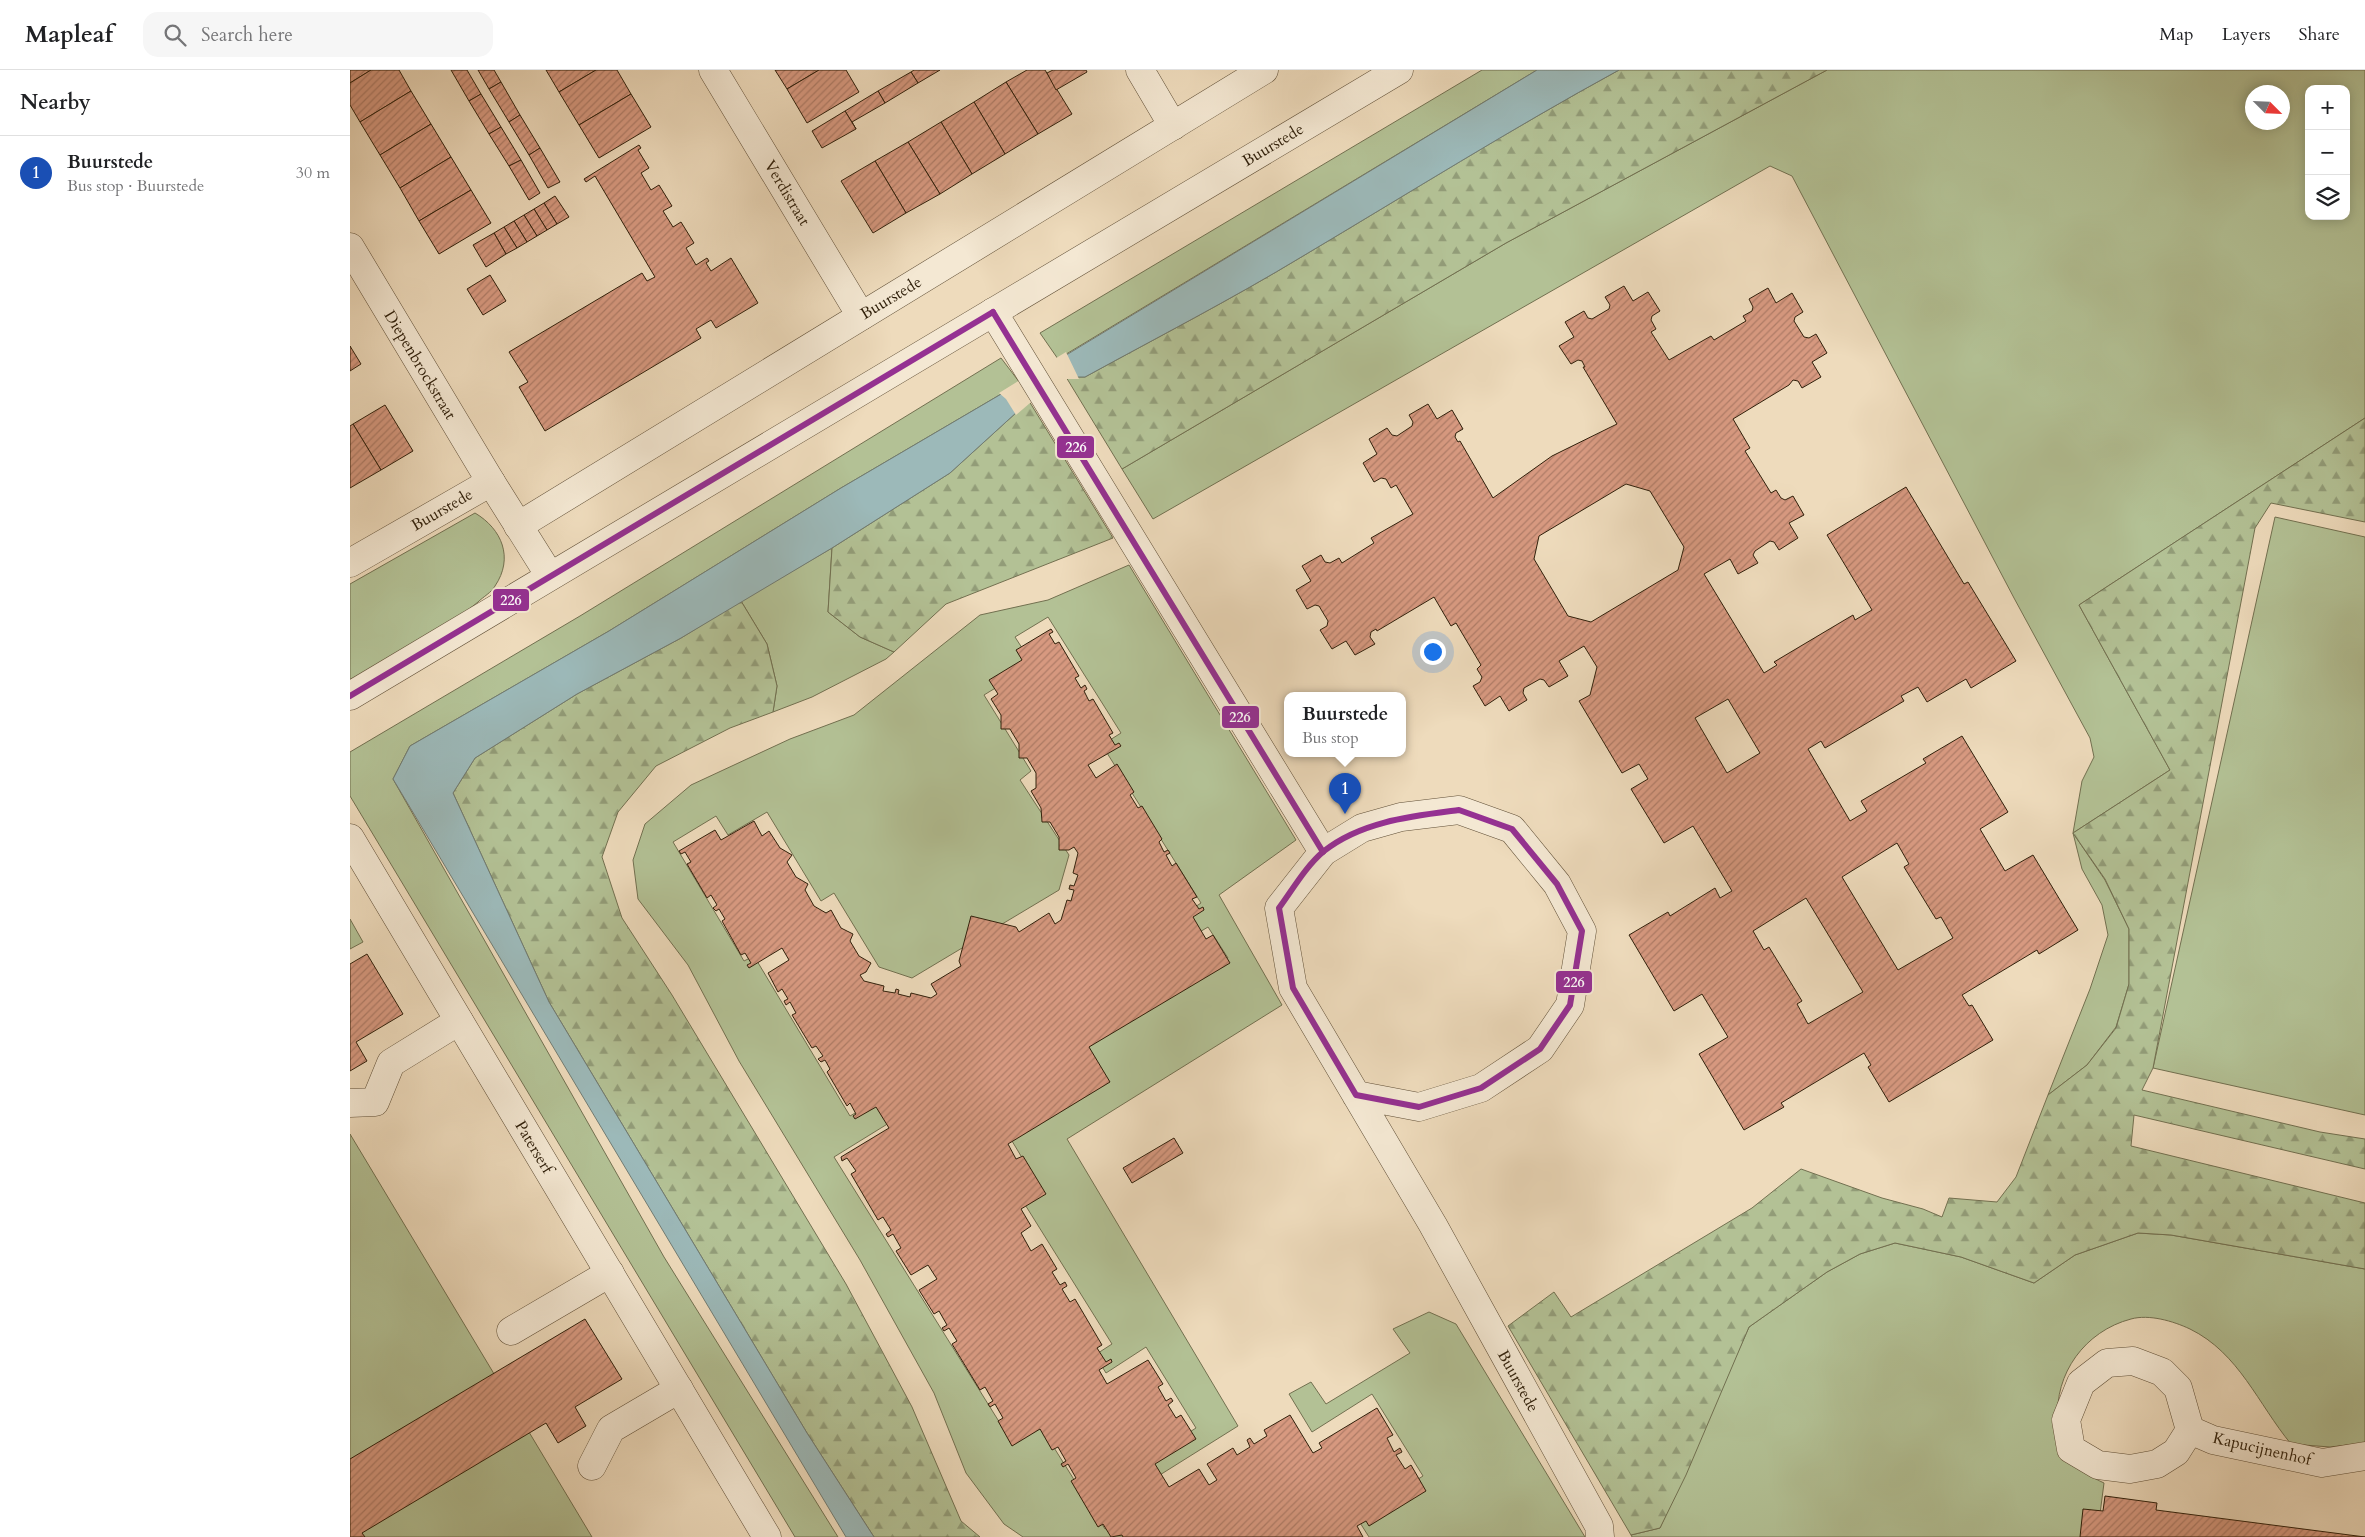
<!DOCTYPE html>
<meta charset="utf-8">
<style>
body{margin:0;font-family:Cardo,serif;background:#f6f6f6;color:#202124}
.controls{position:absolute;right:15px;top:15px;display:grid;overflow:hidden;border-radius:10px;box-shadow:0 2px 12px #0003}
.controls button{width:45px;height:45px;display:grid;place-items:center;padding:0;border:0;border-bottom:1px solid #e0e0e0;background:#fff;color:#202124;font:25px sans-serif}
.compass{position:absolute;left:1895px;top:15px;width:45px;height:45px;border-radius:50%;background:#fff;box-shadow:0 2px 12px #0003;rotate:114deg}
.you{position:absolute;left:1082px;top:581px;width:18px;height:18px;margin:-12px;border:4px solid #fff;border-radius:50%;background:#1a73e8;box-shadow:0 0 0 8px #1a73e833}
.badge{display:grid;place-items:center;width:32px;height:32px;border-radius:50%;background:#2563eb;color:#fff;font-size:16px;font-weight:700}
.pin{position:absolute;translate:-50% -41px;filter:drop-shadow(0 1px 2px #0008)}
.pin::after{content:'';position:absolute;top:26px;width:18px;height:15px;background:inherit;clip-path:polygon(0 0,100% 0,50% 100%)}
.popup{position:absolute;left:934px;top:622px;width:122px;height:65px;box-sizing:border-box;display:grid;place-content:center;border-radius:10px;background:#fff;filter:drop-shadow(0 1px 4px #0005);font-size:16px;white-space:nowrap;color:#757577}
.popup b{font-size:19px;color:#202124}
.popup::after{content:'';position:absolute;left:50%;top:100%;margin-left:-10px;border:10px solid transparent;border-top-color:#fff}
.list{margin:0;padding:0;list-style:none}
h2{display:flex;justify-content:space-between;align-items:center;height:65px;margin:0;padding:0 20px;font-size:21px}
h2 small{font-size:16px;font-weight:400;color:#757577}
.list li{display:grid;grid-template-columns:32px 1fr auto;gap:15px;align-items:center;box-sizing:border-box;height:75px;padding:0 20px;border-top:1px solid #e0e0e0}
.list b{display:block;font-size:19px;white-space:nowrap}
.list p{margin:0;font-size:16px;white-space:nowrap;color:#757577}
.list em{font-size:16px;font-style:normal;color:#757577}
.icon{flex:none;width:28px;height:28px;fill:none;stroke:currentColor;stroke-width:2;stroke-linecap:round;stroke-linejoin:round}
.map{position:relative;flex:none;width:2015px;height:1467px;overflow:hidden}
header{display:flex;align-items:center;gap:30px;box-sizing:border-box;height:70px;padding:0 25px;background:#fff;border-bottom:1px solid #e0e0e0}
header strong{font-size:24px}
nav{display:flex;gap:28px;margin-inline-start:auto;font-size:18px}
.search{width:350px;height:45px;background:#f6f6f6;display:flex;align-items:center;gap:12px;box-sizing:border-box;padding:0 18px;border-radius:15px;color:#757577;font-size:19px}
main{display:flex}
aside{flex:1;background:#fff}
.map>svg:first-child{display:block}
.green{fill:#b3c195;stroke:#727050;fill-rule:evenodd}
.forest{fill:url(#forest-firs);stroke:#727050}
.water{fill:#9cb9b9;stroke:#717c73}
.pier{fill:#eedbbc}
.building{fill:url(#building-hatch);stroke:#30200b;fill-rule:evenodd}
.lines{fill:none;stroke-linecap:round;stroke-linejoin:round}
.minor-casing{stroke:#604f37;stroke-width:29}
.minor{stroke:#f4e8d3;stroke-width:28}
.bus-1-casing{stroke:#f4e8d3;stroke-width:10}
.bus-1{stroke:#953192;stroke-width:6}
.labels{text-anchor:middle;dominant-baseline:central;stroke-width:4;stroke-linejoin:round;paint-order:stroke}
.street-label{font-size:16px;fill:#30200b;stroke:#f4e8d3}
.line-badge{stroke:#f4e8d3;stroke-width:2}
.badge-label{font-size:14px;text-anchor:middle;font-weight:bold;fill:#fff}
</style>
<header>
<strong>Mapleaf</strong>
<div class="search"><svg class="icon" aria-label="search" viewBox="0 0 24 24"><circle cx="10" cy="10" r="6"/><path d="M15 15l6 6"/></svg>Search here</div>
<nav><a>Map</a><a>Layers</a><a>Share</a></nav>
</header>
<main>
<aside>
<h2>Nearby<small></small></h2>
<ul class="list">
<li><span class="badge" style="background:#1a4fb4">1</span><div><b>Buurstede</b><p>Bus stop · Buurstede</p></div><em>30 m</em></li>
</ul>
</aside>
<div class="map">
<svg width="2015" height="1467" viewBox="0 0 2015 1467">
<defs>
<pattern id="forest-firs" width="22" height="20" patternUnits="userSpaceOnUse" patternTransform="scale(1.25)"><rect width="22" height="20" fill="#b3c195"/><path d="M5 1l3.5 6h-7zM16 11l3.5 6h-7z" fill="#929c78"/></pattern>
<pattern id="building-hatch" width="6" height="6" patternUnits="userSpaceOnUse" patternTransform="scale(1.25)"><rect width="6" height="6" fill="#d79980"/><path d="M-1 1l2-2M0 6l6-6M5 7l2-2" fill="none" stroke="#af7c67"/></pattern>
</defs>
<rect width="100%" height="100%" fill="#eedbbc"/>
<filter id="stains"><feTurbulence type="fractalNoise" baseFrequency=".004" numOctaves="4"/><feColorMatrix values="0 0 0 0 .2 0 0 0 0 .09 0 0 0 0 .02 0 0 0 .5 -.17"/></filter>
<radialGradient id="worn" r=".72"><stop offset=".6" stop-color="#630" stop-opacity="0"/><stop offset="1" stop-color="#630" stop-opacity=".3"/></radialGradient>
<g class="green">
<polygon points="1132,0 1187,0 708,289 690,263"/>
<path d="M1477 0H2015V348L1729 535 1820 700 1723 763 1755 810 1779 859V914L1766 957 1737 995 1698 1025 1740 919 1758 865 1752 835 1732 799 1723 763 1732 711 1744 687 1740 668 1664 528 1442 106 1420 96 803 449 772 399 1156 173ZM1959 19H1996V146H1959ZM1902 22H1932V52H1902Z"/>
<polygon points="651,288 670,313 491,418 259,561 60,676 43,709 314,1187 488,1467 445,1467 0,726 0,682 230,546"/>
<path d="M125 443C152 459 164 488 145 516 142 522 133 527 128 532 90 564 43 588 0 614V514Z"/>
<polygon points="1925,447 2015,467 2015,1045 1803,998"/>
<polygon points="482,478 478,542 510,567 544,582 536,589 462,627 423,642 427,616 417,574 391,531"/>
<polygon points="779,495 946,770 869,825 932,935 717,1069 888,1356 805,1408 794,1391 846,1358 796,1277 756,1303 745,1285 762,1274 674,1133 692,1121 662,1071 736,976 878,888 858,857 848,863 836,843 851,833 752,675 771,663 698,547 665,567 683,595 634,625 681,701 670,710 719,785 709,820 562,908 529,897 484,823 471,831 417,742 378,765 366,746 323,772 394,891 404,886 500,1046 526,1031 539,1053 484,1087 658,1366 686,1349 755,1459 809,1426 811,1467 673,1467 654,1454 616,1403 584,1323 510,1190 389,991 338,895 288,829 283,790 295,754 341,715 440,669 504,645 630,545 698,530"/>
<polygon points="0,849 13,872 0,879"/>
<polygon points="0,1064 242,1467 0,1467"/>
<path d="M1788 1163 1821 1165 2015 1199V1373L1980 1377 1941 1374C1908 1334 1889 1283 1840 1259 1823 1251 1799 1244 1781 1249 1735 1261 1704 1304 1708 1350 1709 1364 1710 1378 1720 1389 1730 1400 1741 1407 1754 1413L1747 1467H1282L1281 1465 1310 1458 1399 1257 1477 1202 1510 1184 1545 1173 1611 1187 1684 1213 1725 1185Z"/>
<polygon points="1079,1242 1106,1254 1235,1467 1019,1467 1007,1448 1073,1406 1022,1324 962,1362 939,1324 961,1312 976,1334 1060,1283 1043,1259"/>
</g>
<g class="forest">
<path d="M1269 0H1477L1156 173 772 399 716 307H735C808 267 882 229 953 186 1059 123 1161 59 1269 0Z"/>
<polygon points="679,331 763,468 596,534 544,582 510,567 478,542 482,478 600,403"/>
<polygon points="2015,348 2015,452 1921,433 1905,458 1803,998 1792,1020 1970,1062 2015,1069 2015,1099 1784,1045 1781,1076 2015,1133 2015,1199 1821,1165 1788,1163 1725,1185 1684,1213 1611,1187 1545,1173 1510,1184 1477,1202 1399,1257 1336,1405 1310,1458 1281,1465 1158,1256 1204,1222 1221,1247 1402,1138 1451,1099 1532,1128 1573,1139 1592,1147 1599,1128 1647,1132 1666,1107 1698,1025 1737,995 1766,958 1779,914 1779,859 1755,809 1723,763 1820,700 1729,535"/>
<polygon points="391,531 417,574 427,616 423,642 380,658 306,696 268,742 252,787 272,848 322,925 496,1214 562,1337 611,1451 630,1467 524,1467 457,1363 199,932 103,723 125,688 227,624 331,568"/>
</g>
<path class="water" d="M1187 0H1269C1161 59 1059 123 953 186 882 229 808 267 735 307H716L679 331 600 403 482 478 331 568 227 624 125 688 103 723 199 932 457 1363 524 1467H496L43 709 60 676 259 561 491 418 670 313Z"/>
<polygon class="pier" points="716,282 729,309 717,309 680,333 666,345 656,329 649,323"/>
<g class="building">
<polygon points="0,0 21,0 0,13"/>
<polygon points="21,0 49,0 61,21 10,52 0,35 0,13"/>
<polygon points="101,0 117,0 131,24 119,31"/>
<polygon points="128,0 144,0 151,12 139,19"/>
<polygon points="196,0 246,0 209,22"/>
<polygon points="246,0 267,0 281,24 229,55 209,22"/>
<polygon points="425,0 469,0 437,19"/>
<polygon points="469,0 496,0 509,22 457,53 437,19"/>
<polygon points="564,0 590,0 568,13 561,2"/>
<polygon points="677,0 695,0 722,44 688,64 656,12"/>
<polygon points="703,0 736,0 737,2 706,20 697,3"/>
<polygon points="561,2 568,13 535,33 528,21"/>
<polygon points="151,12 170,45 159,52 139,19"/>
<polygon points="656,12 688,64 655,84 624,32"/>
<polygon points="61,21 81,54 30,85 10,52"/>
<polygon points="528,21 535,33 502,52 506,59 495,41"/>
<polygon points="131,24 151,57 139,64 119,31"/>
<polygon points="281,24 301,57 249,88 229,55"/>
<polygon points="624,32 655,84 622,104 591,52"/>
<polygon points="495,41 506,59 472,78 462,61"/>
<polygon points="170,45 190,78 179,85 159,52"/>
<polygon points="591,52 622,104 590,124 558,72"/>
<polygon points="81,54 101,87 50,118 30,85"/>
<polygon points="151,57 171,90 159,96 139,64"/>
<polygon points="558,72 590,124 556,143 525,91"/>
<polygon points="289,75 291,78 288,80 299,98 291,103 301,120 309,115 322,136 313,141 323,157 331,152 344,173 336,178 346,195 357,188 359,191 356,193 361,201 381,188 408,233 366,258 361,250 346,259 351,268 195,361 169,317 178,312 159,282 292,203 297,211 305,207 245,106 236,112 234,109"/>
<polygon points="190,78 210,112 198,118 179,85"/>
<polygon points="101,87 121,120 69,151 50,118"/>
<polygon points="171,90 190,123 179,130 159,96"/>
<polygon points="525,91 556,143 523,163 491,111"/>
<polygon points="121,120 141,153 89,184 69,151"/>
<polygon points="205,126 219,147 207,154 194,133"/>
<polygon points="194,133 207,154 197,160 184,139"/>
<polygon points="184,139 197,160 187,166 174,145"/>
<polygon points="174,145 187,166 177,172 164,151"/>
<polygon points="164,151 177,172 167,178 154,157"/>
<polygon points="154,157 167,178 156,184 144,163"/>
<polygon points="144,163 156,184 136,197 123,175"/>
<polygon points="140,205 156,231 133,245 117,219"/>
<path d="M1274 216 1283 231 1298 222 1310 241 1302 246 1301 250 1306 259 1301 262 1319 290 1361 266 1364 270 1396 251 1393 246 1402 241 1403 237 1399 229 1418 218 1426 233 1442 223 1453 242 1445 247 1444 251 1454 267 1459 268 1466 264 1477 283 1462 292 1471 307 1452 318 1448 311 1443 310 1439 315 1383 349 1400 378 1395 381 1421 423 1426 420 1431 428 1435 430 1443 426 1454 445 1439 453 1448 468 1429 480 1424 472 1420 471 1405 481 1403 485 1408 493 1388 504 1380 489 1354 504 1414 603 1427 595 1424 592 1503 545 1505 550 1522 540 1477 465 1556 417 1614 514 1618 512 1666 591 1621 618 1616 609 1577 632 1568 617 1551 626 1554 631 1475 678 1471 671 1458 679 1500 751 1517 741 1511 731 1576 693 1573 689 1612 666 1658 742 1630 759 1655 801 1683 785 1728 860 1689 884 1687 880 1612 925 1619 936 1622 935 1643 970 1539 1032 1518 997 1521 995 1514 983 1431 1033 1434 1037 1394 1060 1349 984 1378 967 1352 924 1324 941 1279 865 1318 842 1320 846 1365 818 1370 828 1382 821 1343 756 1314 773 1281 719 1298 709 1289 694 1272 703 1229 631 1240 625 1247 597 1234 576 1209 591 1218 606 1199 617 1194 610 1190 609 1174 618 1173 623 1177 630 1159 641 1150 626 1135 636 1123 616 1130 612 1132 607 1127 599 1131 595 1106 553 1101 556 1084 527 1027 561 1026 559 1021 562 1020 567 1025 574 1005 585 996 571 982 579 970 560 977 556 978 551 969 536 965 535 957 539 946 520 961 511 952 496 971 485 975 492 980 493 989 488 992 493 1024 473 1021 468 1063 444 1046 415 1041 418 1036 409 1031 408 1024 412 1013 393 1027 384 1019 369 1037 358 1042 365 1047 366 1062 356 1063 352 1059 345 1078 334 1087 349 1102 340 1113 359 1106 363 1105 367 1108 372 1110 371 1143 428 1202 386 1267 354 1233 297H1235L1232 291 1228 290 1221 294 1209 276 1224 267 1215 252 1234 241 1238 248 1242 249 1259 239 1260 235 1255 227ZM1276 414 1300 421 1334 477 1328 500 1241 552 1218 546 1184 489 1189 466ZM1378 629 1410 683 1377 703 1345 648ZM1547 773 1559 794 1554 797 1586 849 1591 847 1603 868 1548 900 1492 807ZM1456 828 1513 922 1458 954 1447 934 1452 931 1419 877 1414 880 1403 861Z"/>
<polygon points="0,276 11,294 0,301"/>
<polygon points="35,335 63,381 31,400 3,354"/>
<polygon points="3,354 31,400 0,418 0,356"/>
<polygon points="701,559 703,562 699,564 705,574 709,572 729,606 725,608 731,618 735,615 737,619 734,621 739,631 743,629 763,663 759,665 765,675 769,673 771,676 738,695 746,708 767,694 784,722 780,725 788,738 792,736 812,769 809,772 814,782 818,780 820,783 816,785 822,796 826,793 847,827 842,829 849,839 853,837 854,840 843,847 856,869 863,865 880,893 739,977 760,1012 658,1074 666,1089 673,1086 696,1124 671,1139 681,1156 671,1163 681,1181 692,1174 707,1199 702,1202 710,1215 715,1212 717,1216 712,1219 720,1232 725,1229 752,1275 747,1278 756,1292 761,1289 762,1292 749,1300 757,1314 798,1290 813,1314 808,1317 816,1331 821,1328 823,1331 818,1335 826,1348 831,1345 846,1369 805,1394 819,1417 849,1399 859,1415 867,1410 857,1394 883,1378 887,1385 900,1377 897,1370 900,1368 904,1374 917,1366 914,1360 940,1345 963,1383 972,1378 969,1373 1027,1338 1043,1365 1037,1368 1044,1382 1050,1378 1052,1382 1046,1385 1055,1399 1061,1395 1076,1421 1019,1456 1016,1451 1007,1456 1013,1467 773,1467 772,1465 761,1467 753,1454 748,1457 721,1411 726,1408 718,1394 713,1397 711,1394 716,1391 708,1377 702,1380 690,1359 662,1376 648,1351 653,1348 645,1334 640,1337 638,1334 643,1331 635,1317 630,1320 602,1274 607,1271 599,1258 594,1261 592,1258 597,1255 589,1241 584,1244 569,1220 587,1209 578,1195 561,1205 546,1181 551,1178 543,1164 538,1167 536,1164 541,1160 533,1147 528,1150 501,1104 506,1101 497,1088 492,1091 491,1087 539,1058 526,1037 505,1049 503,1046 506,1044 500,1033 497,1036 477,1002 480,999 475,990 471,992 468,989 473,986 466,976 462,978 442,945 446,943 440,932 436,935 434,931 438,929 432,919 428,922 418,903 439,890 432,878 399,898 397,895 401,893 395,883 391,885 372,851 375,849 369,839 366,841 363,838 367,835 361,825 357,828 337,794 341,792 335,782 331,784 329,781 365,760 371,770 404,751 412,766 419,761 430,778 442,785 437,792 446,807 458,814 455,820 464,836 476,843 481,840 491,858 503,864 500,871 509,886 521,893 516,902 510,905 514,911 534,916 533,921 545,923 546,919 549,920 548,924 560,927 561,923 581,928 587,924 581,914 611,896 609,891 621,846 666,857 669,862 699,843 705,854 711,850 717,830 721,831 724,820 719,819 720,815 724,816 728,805 723,803 728,783 724,777 719,780 709,780 709,767 700,752 692,752 691,738 681,721 686,718 686,703 677,688 669,688 669,674 660,659 651,659 651,645 641,629 648,624 639,610 672,590 666,580"/>
<polygon points="17,884 53,944 6,972 17,991 0,1001 0,894"/>
<polygon points="824,1068 833,1083 782,1113 773,1098"/>
<polygon points="235,1249 272,1309 225,1337 236,1356 208,1373 196,1353 12,1463 15,1467 0,1467 0,1389"/>
<polygon points="1755,1426 1807,1433 1806,1440 2015,1467 1730,1467 1733,1439 1753,1441"/>
</g>
<g class="lines">
<g class="minor-casing">
<g id="minor">
<polyline points="363,0 511,246"/>
<polyline points="790,0 823,56"/>
<polyline points="0,177 141,412 200,506"/>
<polyline points="643,242 973,782"/>
<polyline points="168,456 914,0"/>
<polyline points="0,493 141,412"/>
<polyline points="0,626 1049,0"/>
<polyline points="0,768 417,1467"/>
<polyline points="1006,1025 1069,1037 1131,1018 1190,979 1220,935 1232,861 1207,814 1162,759 1109,740 1051,747 1012,758 973,782 929,838 943,918 1083,1155 1249,1456 1250,1467"/>
<polyline points="0,1033 25,1032 41,993 109,951"/>
<polyline points="161,1261 260,1203"/>
<polygon points="1783,1291 1812,1302 1828,1318 1840,1360 1826,1382 1807,1394 1780,1399 1748,1395 1721,1379 1716,1350 1731,1313 1757,1293"/>
<polyline points="1840,1360 1863,1370 1972,1393 2015,1386"/>
<polyline points="242,1396 261,1359 329,1319"/>
</g>
</g>
<use href="#minor" class="minor"/>
<g class="bus-1-casing">
<g id="bus-1">
<polyline points="643,242 973,782"/>
<polyline points="0,626 643,242"/>
<path d="M1109 740 1162 759 1207 814 1232 861 1220 935 1190 979 1131 1018 1069 1037 1006 1025 943 918 929 838C943 819 956 796 974 781 1012 751 1063 746 1109 740Z"/>
</g>
</g>
<use href="#bus-1" class="bus-1"/>
</g>
<g class="labels">
<g class="street-label">
<text transform="translate(923 75) rotate(-31)">Buurstede</text>
<text transform="translate(437 123) rotate(59)">Verdistraat</text>
<text transform="translate(541 228) rotate(-31)">Buurstede</text>
<text transform="translate(70 295) rotate(59)">Diepenbrockstraat</text>
<text transform="translate(92 440) rotate(-30)">Buurstede</text>
<text transform="translate(184 1077) rotate(59)">Paterserf</text>
<text transform="translate(1168 1311) rotate(61)">Buurstede</text>
<text transform="translate(1912 1379) rotate(13)">Kapucijnenhof</text>
</g>
</g>
<g class="line-badge">
<rect x="706" y="365" width="39" height="24" rx="5" fill="#953192"/>
<rect x="142" y="518" width="38" height="24" rx="5" fill="#953192"/>
<rect x="871" y="635" width="39" height="24" rx="5" fill="#953192"/>
<rect x="1205" y="900" width="38" height="24" rx="5" fill="#953192"/>
</g>
<g class="badge-label">
<text x="726" y="382">226</text>
<text x="161" y="535">226</text>
<text x="890" y="652">226</text>
<text x="1224" y="917">226</text>
</g>
<rect width="100%" height="100%" filter="url(#stains)"/>
<rect width="100%" height="100%" fill="url(#worn)"/>
</svg>
<div class="controls">
<button>+</button>
<button>−</button>
<button><svg class="icon" aria-label="layers" viewBox="0 0 24 24"><path d="M12 4l9 5-9 5-9-5zM3 14l9 5 9-5"/></svg></button>
</div>
<svg class="compass" viewBox="-18 -18 36 36"><path d="M0-13l5 13h-10z" fill="#e53935"/><path d="M0 13l5-13h-10z" fill="#757577"/></svg>
<div class="you"></div>
<div class="pin badge" style="left:995px;top:744px;background:#1a4fb4">1</div>
<div class="popup"><b>Buurstede</b>Bus stop</div>
</div>
</main>
